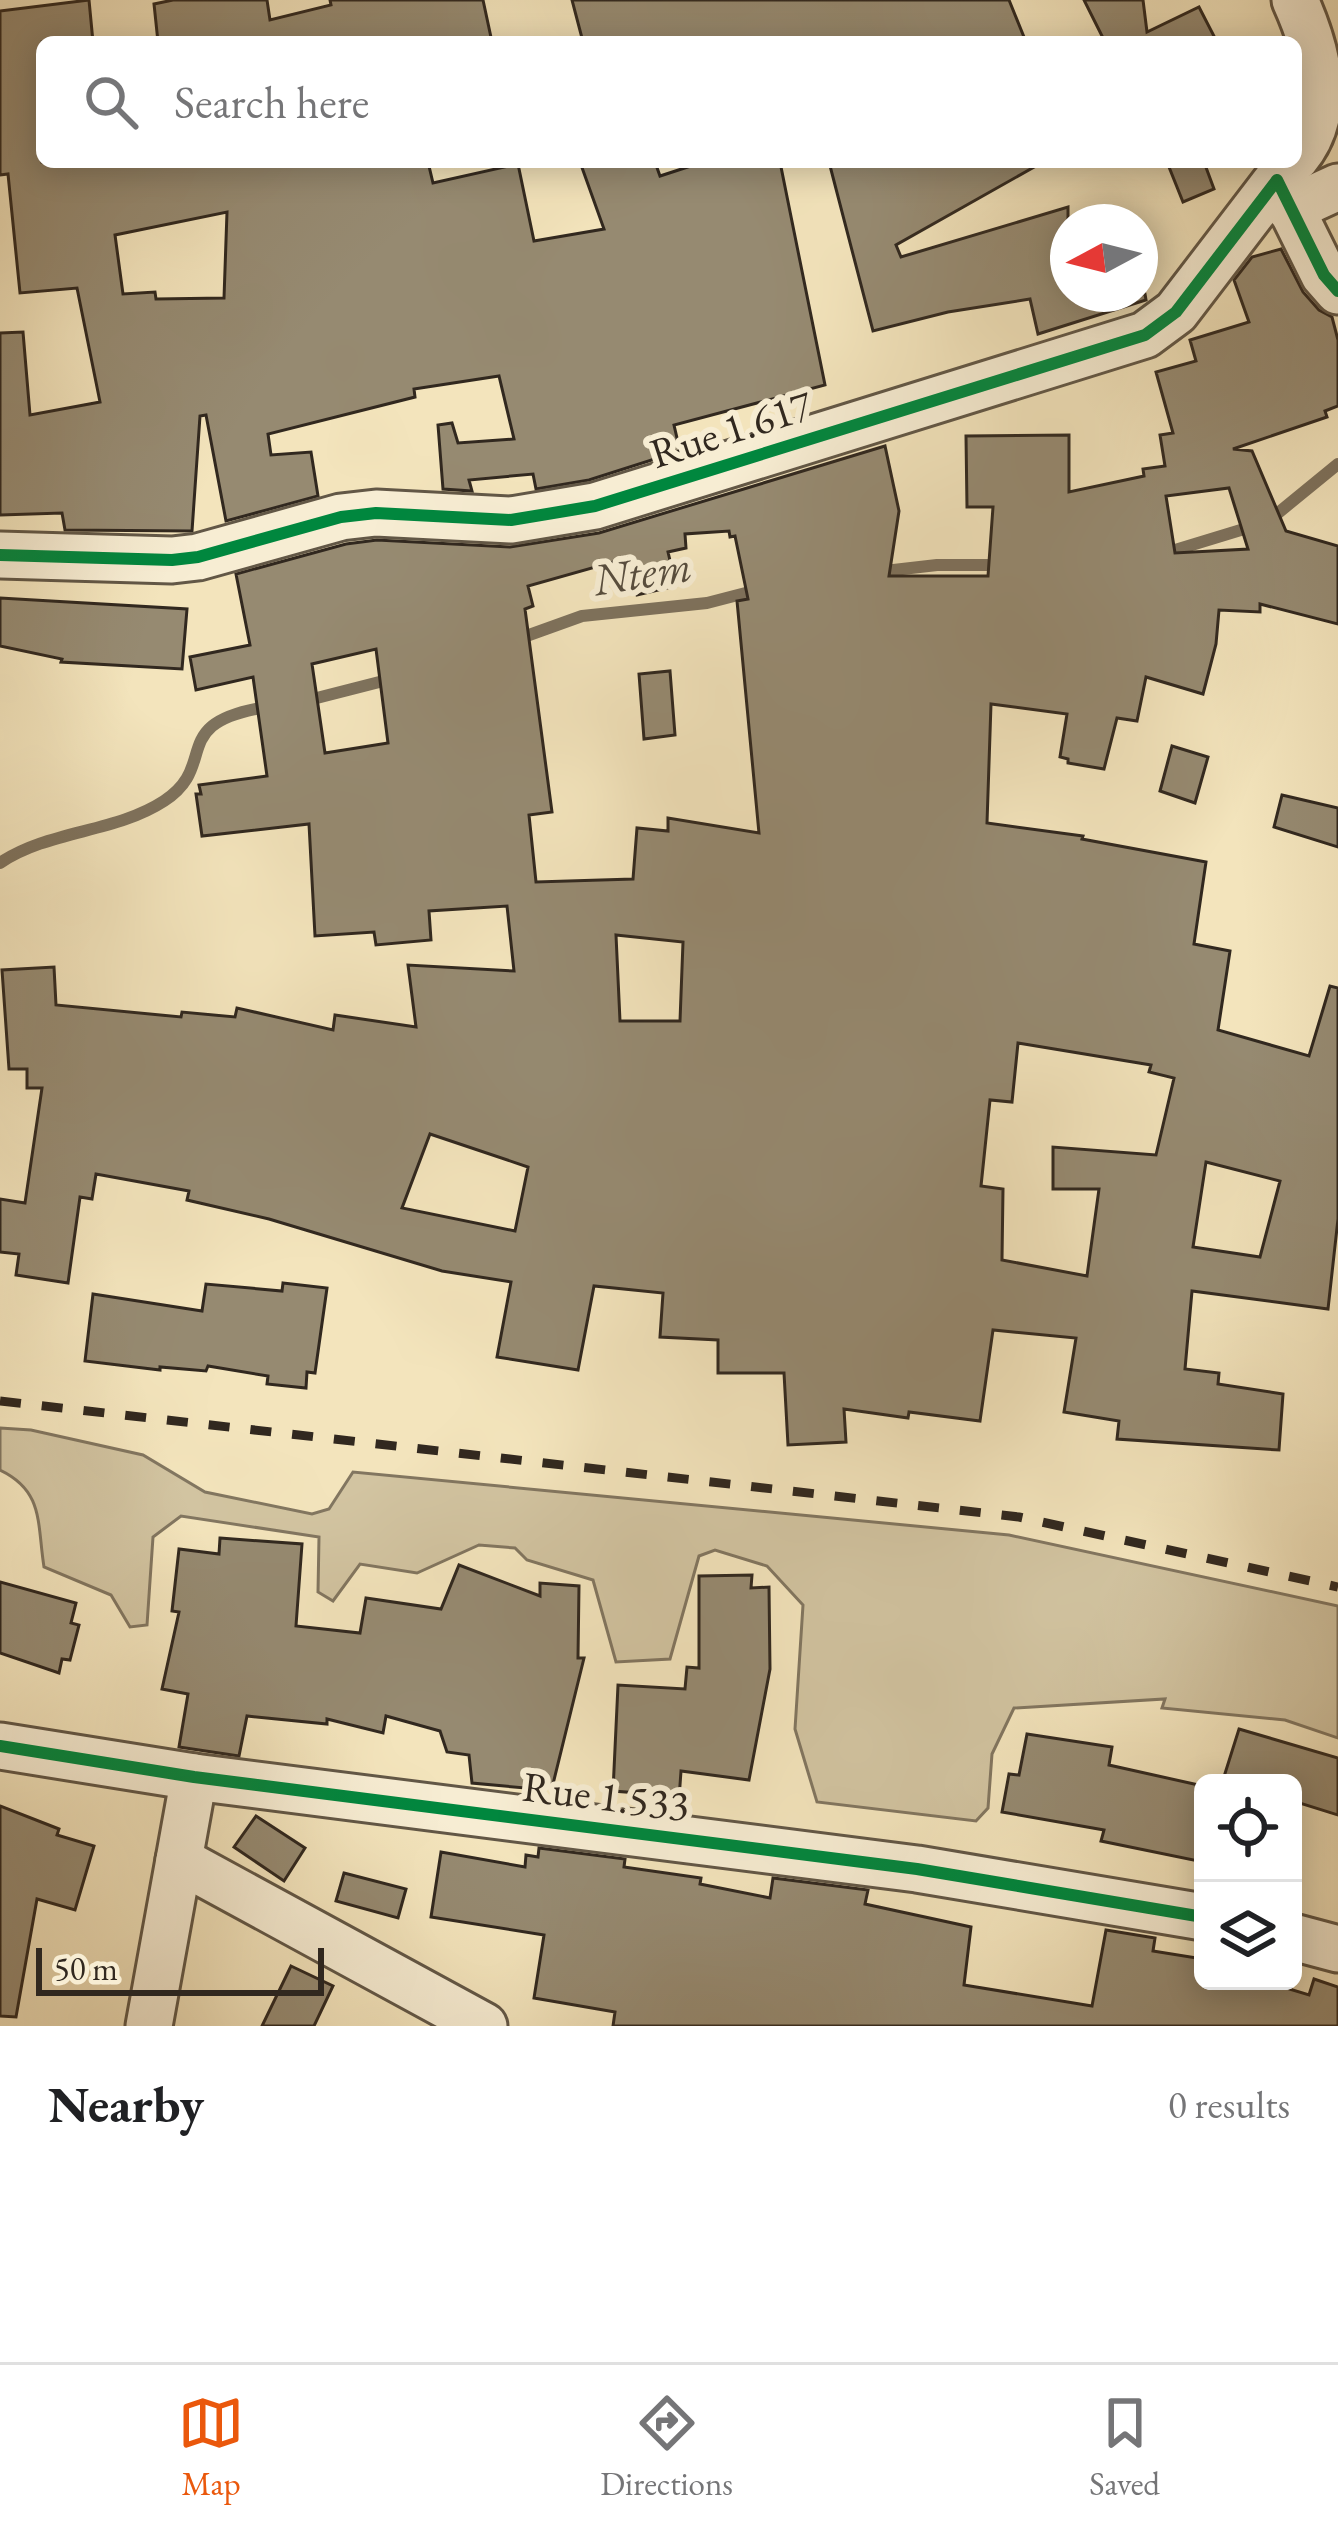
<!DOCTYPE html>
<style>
body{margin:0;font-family:"EB Garamond",serif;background:#f6f6f6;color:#202124}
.controls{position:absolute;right:36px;bottom:36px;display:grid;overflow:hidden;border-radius:18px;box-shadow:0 6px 30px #0003}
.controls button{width:108px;height:108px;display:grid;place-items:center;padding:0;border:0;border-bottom:3px solid #e0e0e0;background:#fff;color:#202124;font:60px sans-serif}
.compass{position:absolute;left:1050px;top:204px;width:108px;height:108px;border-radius:50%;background:#fff;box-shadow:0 6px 30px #0003;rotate:263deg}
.scale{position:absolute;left:36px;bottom:30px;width:288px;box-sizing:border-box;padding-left:12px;border:6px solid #31281f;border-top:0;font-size:33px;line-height:42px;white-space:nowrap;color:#31281f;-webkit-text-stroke:9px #f7edd3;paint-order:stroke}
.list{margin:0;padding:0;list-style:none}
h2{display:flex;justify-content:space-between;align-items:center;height:156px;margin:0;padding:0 48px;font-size:51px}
h2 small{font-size:39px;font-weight:400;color:#757577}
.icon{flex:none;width:66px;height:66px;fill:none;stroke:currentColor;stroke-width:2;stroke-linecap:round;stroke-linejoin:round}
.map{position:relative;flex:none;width:1338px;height:2026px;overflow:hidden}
.search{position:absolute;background:#fff;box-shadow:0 6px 30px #0003;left:36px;right:36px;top:36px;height:132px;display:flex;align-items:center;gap:30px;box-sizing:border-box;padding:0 42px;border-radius:18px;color:#757577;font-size:45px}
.sheet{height:336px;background:#fff}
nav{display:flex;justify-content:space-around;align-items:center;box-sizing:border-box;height:168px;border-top:3px solid #e0e0e0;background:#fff;font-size:33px;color:#757577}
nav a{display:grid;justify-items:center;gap:6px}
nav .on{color:#ea580c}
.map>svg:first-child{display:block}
.green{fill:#d2c4a1;stroke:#827660;stroke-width:3}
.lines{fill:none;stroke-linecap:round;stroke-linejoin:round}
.stream{stroke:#7e725d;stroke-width:12}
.building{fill:#968a71;stroke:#31281f;stroke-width:3;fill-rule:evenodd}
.minor-casing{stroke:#625746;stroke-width:51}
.minor{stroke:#f7edd3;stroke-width:45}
.rail{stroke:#31281f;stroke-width:9;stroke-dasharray:21 21;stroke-linecap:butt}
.cycleway-casing{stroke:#f7edd3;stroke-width:20}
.cycleway{stroke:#00873e;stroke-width:12}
.labels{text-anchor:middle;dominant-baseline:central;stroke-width:12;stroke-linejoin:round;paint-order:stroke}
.street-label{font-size:42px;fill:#31281f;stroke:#f7edd3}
.water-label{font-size:45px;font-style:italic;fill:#574d3e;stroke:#f7edd3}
</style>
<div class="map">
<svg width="1338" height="2026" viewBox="0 0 1338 2026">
<rect width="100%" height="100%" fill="#f3e4bc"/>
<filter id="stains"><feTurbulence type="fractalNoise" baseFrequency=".00167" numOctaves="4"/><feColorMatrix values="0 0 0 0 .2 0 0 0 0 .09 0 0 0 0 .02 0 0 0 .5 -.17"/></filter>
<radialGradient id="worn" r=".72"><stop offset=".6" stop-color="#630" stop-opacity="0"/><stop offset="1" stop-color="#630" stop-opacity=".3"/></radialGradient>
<path class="green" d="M0 1428 31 1430 143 1455 205 1492 312 1514 329 1509 353 1472 1009 1535 1338 1606V1738L1285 1720 1162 1708 1165 1699 1014 1708 992 1754 988 1808 976 1821 817 1802 795 1729 803 1605 767 1566 715 1550 699 1556 670 1659 616 1662 593 1580 527 1560 515 1548 479 1545 417 1573 360 1564 333 1601 318 1592 319 1537 181 1516 153 1537 147 1625 130 1627 111 1595 44 1567C37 1523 44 1491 0 1470Z"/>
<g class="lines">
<g class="stream">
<polyline points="1162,554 1267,522 1338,464"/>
<polyline points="876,572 937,565 1005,565"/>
<polyline points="518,639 582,616 707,603 761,589"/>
<polyline points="305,701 395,678"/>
<path d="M0 863C49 830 115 833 164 801 221 764 164 721 273 706"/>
</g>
</g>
<g class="building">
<path d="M89 0 93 42H42V162H428L433 183 518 164 534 241 604 229 580 162H655L660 176 703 162H780L825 385 674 425 680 451 589 480 536 489 533 474 469 480 472 491 443 489 438 425 452 423 458 443 514 439 499 376 414 389 415 397 268 434 271 455 311 452 318 496 226 521 206 415 200 416 192 531 65 530 62 513 0 515V333L23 332 30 415 100 402 77 288 20 293 8 174 0 175V11ZM227 212 224 298 156 299 155 292 123 294 115 235Z"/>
<polygon points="173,0 267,0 270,20 331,5 330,0 483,0 492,42 158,42 154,4"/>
<polygon points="572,0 1009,0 1026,42 583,42"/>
<polygon points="1084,0 1143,0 1147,32 1199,7 1217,42 1105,42"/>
<polygon points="829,162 1043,162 896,245 901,257 1068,207 1068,294 1145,294 1146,300 1038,334 1030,299 948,312 873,331"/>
<polygon points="1167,162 1204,162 1214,189 1183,202"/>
<path d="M1281 249 1303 292 1319 310 1332 317 1338 340V406L1325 411 1327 417 1233 449 1252 451 1286 531 1338 546V624L1260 604V612L1219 610 1216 644 1203 694 1146 677 1137 721 1117 718 1104 769 1068 763V759L1060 757 1067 714 991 704 987 823 1083 836 1082 839 1206 862 1194 944 1230 951 1218 1030 1309 1056 1330 986 1338 988V1219L1328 1309 1192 1291 1185 1369 1219 1373 1218 1384 1283 1394 1279 1450 1117 1439 1119 1421 1064 1412 1076 1338 993 1330 980 1421 909 1412 908 1418 844 1409 846 1442 788 1445 784 1373H718V1340L660 1337 663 1293 594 1286 578 1370 497 1357 511 1282 442 1271 269 1219 187 1200 189 1191 96 1174 92 1199 80 1197 68 1283 16 1275 19 1254 0 1252V1199L25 1203 42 1088H27V1069H9L2 970 54 967 56 1005 181 1017 182 1012 235 1017 237 1008 333 1030 335 1015 416 1027 408 965 514 971 507 906 429 911 431 940 376 945 374 932 315 936 309 824 202 836 196 794H201L199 785 267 776 253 677 196 690 190 657 250 645 236 574 346 544 377 540 510 547 599 533 885 446 899 511 889 576H988L993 507H967L966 436 1069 435V492L1144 476 1143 469 1165 466 1160 435 1173 433 1156 372 1196 361 1190 340 1249 322 1234 280 1252 257ZM1229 488 1248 549 1175 553 1166 496ZM729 531 730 537 735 536 748 599 737 601 759 833 668 818V831L637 828 633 879 536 882 529 815 552 812 525 609 533 606 528 586 627 558 637 595 676 586 668 552 686 548 685 534ZM376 649 388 743 325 753 312 664ZM616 935 683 942 680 1021H620ZM1018 1043 1151 1065 1149 1072 1174 1078 1156 1155 1053 1147V1189H1099L1087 1276 1002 1260 1003 1189 981 1186 990 1100 1012 1102ZM430 1134 528 1167 515 1231 402 1208ZM1206 1162 1280 1181 1260 1257 1193 1247Z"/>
<polygon points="0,598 187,609 182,669 61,662 62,659 0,646"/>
<polygon points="670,671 675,735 644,739 639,674"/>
<polygon points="1172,746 1208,757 1195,803 1160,791"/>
<polygon points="1282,795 1338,808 1338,847 1274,827"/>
<polygon points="283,1283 327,1288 315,1373 307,1372 306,1388 267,1384 268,1376 208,1366 206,1371 160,1367 160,1370 85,1361 93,1294 202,1311 206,1284 282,1291"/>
<polygon points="220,1538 302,1544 296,1626 360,1633 366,1598 441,1609 459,1565 540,1596 540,1583 579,1586 578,1658 584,1658 553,1784 527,1784 525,1788 472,1783 469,1755 447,1752 440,1731 386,1716 383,1733 327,1719 327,1724 247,1716 239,1756 179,1747 188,1694 162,1689 179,1612 172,1611 179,1549 219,1554"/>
<polygon points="752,1575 751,1588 769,1587 770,1669 749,1780 681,1771 679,1799 652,1799 652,1794 613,1791 618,1685 685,1689 687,1667 699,1668 699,1576"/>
<polygon points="0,1582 76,1603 71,1623 79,1625 70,1660 62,1659 59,1673 0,1653"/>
<polygon points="1239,1729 1338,1758 1338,1815 1293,1801 1293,1783 1222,1783"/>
<polygon points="1027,1734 1112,1747 1109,1765 1203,1786 1203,1862 1101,1841 1104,1830 1002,1812 1009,1774 1019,1775"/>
<polygon points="0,1806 59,1829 57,1835 94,1846 75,1910 37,1899 16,2017 0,2016"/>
<polygon points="256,1816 305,1848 284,1881 234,1847"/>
<polygon points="539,1848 625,1859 624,1867 701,1878 700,1884 770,1898 773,1878 868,1890 865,1904 971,1927 964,1985 1092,2006 1106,1930 1155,1938 1153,1951 1203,1959 1203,1981 1263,1981 1309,1995 1314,1979 1338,1987 1338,2026 613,2026 615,2012 534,1998 544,1935 431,1917 441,1852 525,1867 526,1855 538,1857"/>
<polygon points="344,1873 406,1889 398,1918 336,1901"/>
<polygon points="291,1966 333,1986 314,2026 262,2026"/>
</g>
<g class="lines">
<g class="minor-casing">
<g id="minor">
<path d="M1295 0C1317 49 1335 111 1296 158"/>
<polyline points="1290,209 1338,187"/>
<polyline points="0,555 172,560 198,557 341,517 376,513 511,520 595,506 1145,335 1176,312 1277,180 1324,275 1338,291"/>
<polyline points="0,1746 194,1777 917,1869 1203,1917"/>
<polyline points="179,1860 484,2026"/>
<polyline points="1293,1937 1338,1949"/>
<polyline points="149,2026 194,1777"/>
</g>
</g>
<use href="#minor" class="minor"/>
<polyline class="rail" points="0,1401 1019,1517 1338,1587"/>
<g class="cycleway-casing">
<g id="cycleway">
<polyline points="0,555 172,560 198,557 341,517 376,513 511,520 595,506 1145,335 1176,312 1277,180 1324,275 1338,291"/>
<polyline points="0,1746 194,1777 917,1869 1203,1917"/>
</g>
</g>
<use href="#cycleway" class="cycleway"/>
</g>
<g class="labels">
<g class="street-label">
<text transform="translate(731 429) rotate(-18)">Rue 1.617</text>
<text transform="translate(606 1796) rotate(7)">Rue 1.533</text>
</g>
<g class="water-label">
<text transform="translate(642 572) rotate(-9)">Ntem</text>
</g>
</g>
<rect width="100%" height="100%" filter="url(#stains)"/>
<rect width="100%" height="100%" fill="url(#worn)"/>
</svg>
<div class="controls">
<button><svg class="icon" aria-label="locate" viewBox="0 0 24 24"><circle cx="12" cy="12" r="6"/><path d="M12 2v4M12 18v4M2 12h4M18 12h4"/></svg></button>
<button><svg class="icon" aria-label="layers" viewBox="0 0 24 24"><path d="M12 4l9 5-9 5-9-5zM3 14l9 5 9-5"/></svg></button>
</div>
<svg class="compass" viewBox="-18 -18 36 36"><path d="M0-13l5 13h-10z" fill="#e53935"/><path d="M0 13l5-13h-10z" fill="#757577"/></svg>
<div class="scale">50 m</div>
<div class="search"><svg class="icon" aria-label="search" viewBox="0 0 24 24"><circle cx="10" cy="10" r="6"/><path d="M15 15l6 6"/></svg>Search here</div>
</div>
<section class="sheet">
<h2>Nearby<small>0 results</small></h2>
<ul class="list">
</ul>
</section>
<nav>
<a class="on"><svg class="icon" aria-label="map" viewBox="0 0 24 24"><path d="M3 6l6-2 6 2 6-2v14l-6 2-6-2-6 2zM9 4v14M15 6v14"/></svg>Map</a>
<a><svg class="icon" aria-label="directions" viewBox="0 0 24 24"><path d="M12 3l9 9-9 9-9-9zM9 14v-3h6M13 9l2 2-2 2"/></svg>Directions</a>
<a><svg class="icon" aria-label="saved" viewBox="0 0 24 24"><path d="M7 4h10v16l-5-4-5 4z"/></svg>Saved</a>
</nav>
